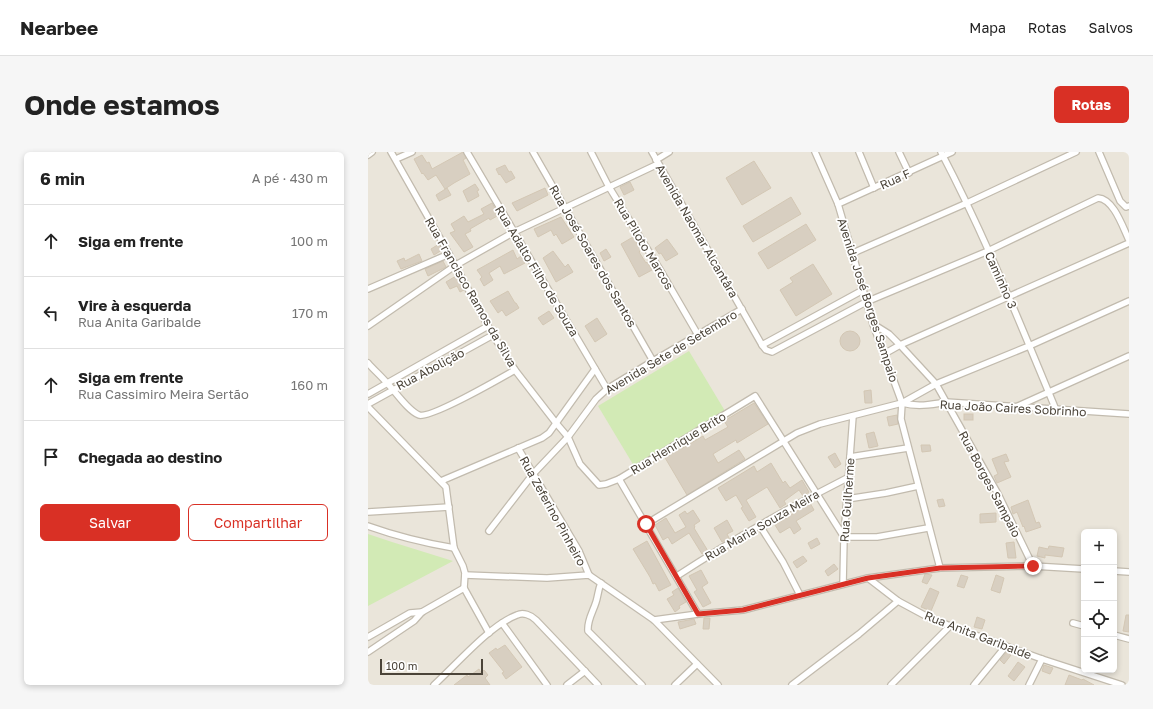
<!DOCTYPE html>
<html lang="pt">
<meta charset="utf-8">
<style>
body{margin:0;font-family:"Golos Text",sans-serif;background:#f6f6f6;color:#222}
.controls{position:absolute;right:12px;bottom:12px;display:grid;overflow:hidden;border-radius:6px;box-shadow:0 2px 6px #0003}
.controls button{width:36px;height:36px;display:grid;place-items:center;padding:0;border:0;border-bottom:1px solid #e0e0e0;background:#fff;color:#222;font:20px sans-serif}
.scale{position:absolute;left:12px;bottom:10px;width:103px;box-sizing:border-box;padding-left:4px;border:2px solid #4b4439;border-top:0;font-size:11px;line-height:14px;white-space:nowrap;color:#4b4439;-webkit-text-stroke:3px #fff;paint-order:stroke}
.stop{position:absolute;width:12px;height:12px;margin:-9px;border:3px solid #d93025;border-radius:50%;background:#fff}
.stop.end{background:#d93025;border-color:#fff;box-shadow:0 1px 4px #0008}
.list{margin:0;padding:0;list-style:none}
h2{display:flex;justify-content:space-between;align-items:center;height:52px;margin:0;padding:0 16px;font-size:17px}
h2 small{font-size:13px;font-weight:400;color:#767676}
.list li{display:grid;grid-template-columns:26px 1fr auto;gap:12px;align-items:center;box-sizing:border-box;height:72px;padding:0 16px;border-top:1px solid #e0e0e0}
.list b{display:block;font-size:15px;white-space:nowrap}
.list p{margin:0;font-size:13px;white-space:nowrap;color:#767676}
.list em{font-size:13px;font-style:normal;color:#767676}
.actions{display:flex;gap:8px;padding:12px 16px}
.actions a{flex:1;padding:9px 0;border:1px solid #d93025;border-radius:6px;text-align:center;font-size:14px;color:#d93025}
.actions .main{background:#d93025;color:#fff}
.icon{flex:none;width:22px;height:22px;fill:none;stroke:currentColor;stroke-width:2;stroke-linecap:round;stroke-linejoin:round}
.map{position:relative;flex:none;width:761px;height:533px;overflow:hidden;border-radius:6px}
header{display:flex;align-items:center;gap:24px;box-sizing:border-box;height:56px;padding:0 20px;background:#fff;border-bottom:1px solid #e0e0e0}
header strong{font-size:19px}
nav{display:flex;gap:22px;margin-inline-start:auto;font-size:14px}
.intro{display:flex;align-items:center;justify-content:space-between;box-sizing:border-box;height:96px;padding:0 24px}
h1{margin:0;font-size:28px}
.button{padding:10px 18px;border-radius:6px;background:#d93025;color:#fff;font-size:14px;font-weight:700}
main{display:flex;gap:24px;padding:0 24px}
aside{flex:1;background:#fff;border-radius:6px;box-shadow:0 2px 6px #0003}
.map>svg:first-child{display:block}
.residential{fill:#eae5da;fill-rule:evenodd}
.green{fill:#d2eab5}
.building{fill:#d8cfc1;stroke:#d3c7b4}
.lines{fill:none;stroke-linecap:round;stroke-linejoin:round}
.minor-casing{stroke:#c2bbae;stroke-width:8}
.minor{stroke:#fff;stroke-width:5.5}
.route{stroke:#d93025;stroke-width:5}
.labels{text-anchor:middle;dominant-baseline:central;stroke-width:3.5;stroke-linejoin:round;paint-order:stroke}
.street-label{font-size:12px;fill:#4b4439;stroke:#fff}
</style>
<header>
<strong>Nearbee</strong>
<nav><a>Mapa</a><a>Rotas</a><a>Salvos</a></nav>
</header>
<div class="intro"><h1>Onde estamos</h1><a class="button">Rotas</a></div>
<main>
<aside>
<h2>6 min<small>A pé · 430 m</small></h2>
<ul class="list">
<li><svg class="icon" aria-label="ahead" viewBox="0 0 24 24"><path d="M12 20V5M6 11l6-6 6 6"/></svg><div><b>Siga em frente</b></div><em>100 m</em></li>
<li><svg class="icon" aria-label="left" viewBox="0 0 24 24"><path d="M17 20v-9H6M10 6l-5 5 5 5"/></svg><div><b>Vire à esquerda</b><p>Rua Anita Garibalde</p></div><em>170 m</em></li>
<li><svg class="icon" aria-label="ahead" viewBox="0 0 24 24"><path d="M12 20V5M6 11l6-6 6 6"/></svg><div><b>Siga em frente</b><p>Rua Cassimiro Meira Sertão</p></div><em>160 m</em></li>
<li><svg class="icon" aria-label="arrive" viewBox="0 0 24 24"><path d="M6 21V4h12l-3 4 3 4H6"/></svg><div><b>Chegada ao destino</b></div></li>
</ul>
<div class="actions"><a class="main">Salvar</a><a>Compartilhar</a></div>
</aside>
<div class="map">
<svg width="761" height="533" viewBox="0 0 761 533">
<rect width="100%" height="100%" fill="#f6f3ec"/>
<path class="residential" d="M0 0H761V533H0ZM716 380H746V518H716Z"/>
<g class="green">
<polygon points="321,199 357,259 266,314 230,254"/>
<polygon points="0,382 24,390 85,409 0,454"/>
</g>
<g class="building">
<polygon points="95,0 98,6 95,8 102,22 86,31 77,37 68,23 60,28 55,21 54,22 46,7 54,3 59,11 61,10 64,17"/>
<polygon points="386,9 403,36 374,53 358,26"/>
<polygon points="137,13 141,20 143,19 147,26 138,31 132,22 131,23 128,17"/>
<polygon points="262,30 266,38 256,43 252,35"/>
<polygon points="107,32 111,38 109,39 111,44 100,50 95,39"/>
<polygon points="79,36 83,43 71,49 68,43"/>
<polygon points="177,36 180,43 149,59 144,51"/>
<polygon points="423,45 433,62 385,90 375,74"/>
<polygon points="124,51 131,63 122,68 121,66 102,77 103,79 97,82 105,95 96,100 82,81 87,79 83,72 96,64 100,70 116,62 113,57"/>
<polygon points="193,65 206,85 194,92 188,82 186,84 183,78 170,85 166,77"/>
<polygon points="438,72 448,88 400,117 390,101"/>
<polygon points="265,85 273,98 271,100 278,111 279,110 284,118 271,125 253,92"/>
<polygon points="299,87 310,102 298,109 293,101 291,102 287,96"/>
<polygon points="71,92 74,98 66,103 63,97"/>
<polygon points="238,97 243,105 236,109 232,101"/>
<polygon points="145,98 149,107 153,104 157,111 136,122 132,114 121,121 125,128 116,134 112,127 114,125 109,118"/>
<polygon points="185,99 197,115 200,112 205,120 188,130 175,106"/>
<polygon points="51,102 54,109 33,117 29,109 36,106 37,109"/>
<polygon points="75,109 78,115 60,124 57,117"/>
<polygon points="445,112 464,142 428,164 412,138 425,130 422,126"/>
<polygon points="88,124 96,138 92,140 89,134 82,137 78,130"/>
<polygon points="140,139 147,151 148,151 151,156 138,164 134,158 130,161 122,149"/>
<polygon points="181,159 186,166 175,173 170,166"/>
<polygon points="229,166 239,182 227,190 217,174"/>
<circle cx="482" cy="189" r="10"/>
<polygon points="503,238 504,251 497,251 496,239"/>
<polygon points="386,251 400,272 369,291 368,288 345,302 350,311 371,298 377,307 319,343 296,304 311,295 313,297 335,284 337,288 360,275 356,269"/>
<rect x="596" y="262" width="9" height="6"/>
<polygon points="529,263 530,272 521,274 519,265"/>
<polygon points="506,280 510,294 501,296 498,282"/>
<polygon points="553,293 562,293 563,299 554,300"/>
<polygon points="467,301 473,312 467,316 460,305"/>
<polygon points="638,302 641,309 636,310 643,325 629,331 626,324 630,322 624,307"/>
<polygon points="403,311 415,331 417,329 422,336 434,328 441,340 435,344 431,338 416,349 418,352 412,356 399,335 378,348 388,365 381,369 373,356 375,355 368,343 358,349 350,336 386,314 389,320"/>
<polygon points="575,347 577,354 571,355 569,348"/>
<polygon points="660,348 668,371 671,370 673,375 658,380 656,374 655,375 649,360 645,362 643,355"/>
<polygon points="442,351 446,358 428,369 433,377 426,382 422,375 412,381 407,373"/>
<polygon points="325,358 332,369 326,373 327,375 326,376 340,399 334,402 321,381 304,392 300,385 295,388 287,373 298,366 307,381 318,375 311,363 317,359 319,362"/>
<polygon points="628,361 628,370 612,371 612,362"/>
<polygon points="359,368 365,379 359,382 361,386 354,390 346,376"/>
<polygon points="449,386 452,392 443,397 440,391"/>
<polygon points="279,389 303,433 291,439 287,431 285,432 282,425 265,397"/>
<polygon points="646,390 648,406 640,406 638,391"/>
<polygon points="681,394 696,396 694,405 677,403 677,406 669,404 671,395 680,397"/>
<polygon points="435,404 439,409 429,416 425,410"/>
<polygon points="466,412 470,417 460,424 457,419"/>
<polygon points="333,418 340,431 334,435 343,451 335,455 326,440 329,438 321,424"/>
<polygon points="557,422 564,423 559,432 554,430"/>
<polygon points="593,423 600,425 596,436 589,434"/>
<polygon points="628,423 636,426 632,441 623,438"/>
<polygon points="310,436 318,450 311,454 312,456 307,460 299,447 306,443 304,440"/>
<polygon points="562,436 571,440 563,459 553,455"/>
<polygon points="758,463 761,463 761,480 755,479"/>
<polygon points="609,465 617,468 614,477 606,475"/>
<polygon points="336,466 342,466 341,477 335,477"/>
<polygon points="326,467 328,472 312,477 310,470"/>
<polygon points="137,493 154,515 138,527 134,521 136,520 121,501 128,496 129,498"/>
<polygon points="639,500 643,503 636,512 632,508"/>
<polygon points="650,510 657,515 646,529 640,524"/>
<polygon points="676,513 685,516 682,522 674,519"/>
<polygon points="111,517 113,521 116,518 120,523 117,526 122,533 86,533 99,523 100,525"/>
<polygon points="701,523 714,528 715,527 726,533 697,533"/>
</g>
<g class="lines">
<g class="minor-casing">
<g id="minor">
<polyline points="23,0 81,102 125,183 147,218 188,271 200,285 212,312 231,333 238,332 251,327 387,244 476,385 509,385 560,376"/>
<polyline points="99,0 239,237"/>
<polyline points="165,0 285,209"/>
<polyline points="223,0 241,35 291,116 330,183"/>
<path d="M284 0 394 193 398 198 404 200 498 150 620 99 730 46C746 47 755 76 761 88"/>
<polyline points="447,0 470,52 505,172 534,251 533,267 572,416"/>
<polyline points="491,0 506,36"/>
<polyline points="531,0 541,21"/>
<path d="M573 0C617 84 652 171 688 258"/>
<polyline points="731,0 752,49 758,55 761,54"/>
<polyline points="0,3 4,0"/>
<polyline points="28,7 44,0"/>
<polyline points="288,8 301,0"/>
<polyline points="470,52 584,0"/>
<polyline points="485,101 599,51 708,0"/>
<polyline points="0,137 81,102"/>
<polyline points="505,172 521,182 532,193 568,232 630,342 665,414"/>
<polyline points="0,174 88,113 146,80 290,12"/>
<polyline points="394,193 495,138"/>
<polyline points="516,202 532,193 761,91"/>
<path d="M0 211C6 218 13 224 19 231 27 239 40 259 51 263 62 267 133 226 147 218"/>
<polyline points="0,242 120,174"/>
<polyline points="534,251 568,232 661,194 761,149"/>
<polyline points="0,252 125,183"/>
<polyline points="0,255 78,335 86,396 95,414 97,421 96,436 121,481"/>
<polyline points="648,255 761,204"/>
<polyline points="150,296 211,399 221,423"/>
<polyline points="482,305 540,296"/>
<polyline points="251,327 330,462"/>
<polyline points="73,329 174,286 181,281 227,217"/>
<polyline points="479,347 518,341 550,334"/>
<polyline points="0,360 81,355"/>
<path d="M278 372 429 281 452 272 534 251C549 255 562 253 578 250L761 262"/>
<path d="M0 374C28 384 57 391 86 396"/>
<polyline points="392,374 415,410 432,443"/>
<polyline points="121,379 165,322 200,285 228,247 239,237 285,209 374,157"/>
<polyline points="746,419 761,420"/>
<polyline points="97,423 179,426 221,423 286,468 350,533"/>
<path d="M309 424C364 388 422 355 481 325"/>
<polyline points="500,426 572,416 665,414 716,417"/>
<path d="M233 431C230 438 230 444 228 450 225 460 219 468 220 479L274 533"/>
<polyline points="475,432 476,385 485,264"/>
<polyline points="286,468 330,462 375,458 500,426 530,449 556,463 582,474 674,507 754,533"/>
<polyline points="134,471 179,533"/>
<polyline points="705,471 716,474"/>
<polyline points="746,483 761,487"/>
<polyline points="0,485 42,461 54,460"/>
<polyline points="0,500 46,469 54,460 96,436"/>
<path d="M66 533C88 513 122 473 149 463 155 460 163 463 168 468L230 533"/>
<polyline points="199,533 217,519"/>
<polyline points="307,533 329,512"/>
<polyline points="424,533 491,482 530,449"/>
<polyline points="523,533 582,474"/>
<polyline points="606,533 638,494"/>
<polyline points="661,533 674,507"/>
</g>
</g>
<use href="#minor" class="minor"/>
</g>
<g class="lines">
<polyline class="route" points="278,372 330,462 375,458 500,426 572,416 665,414"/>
</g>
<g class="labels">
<g class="street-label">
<text transform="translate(527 27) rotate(-24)">Rua F</text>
<text transform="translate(329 79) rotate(60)">Avenida Naomar Alcantâra</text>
<text transform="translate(276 92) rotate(59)">Rua Piloto Marcos</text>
<text transform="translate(225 104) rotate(60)">Rua José Soares dos Santos</text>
<text transform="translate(169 119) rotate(59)">Rua Adalto Filho de Souza</text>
<text transform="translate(633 128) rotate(66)">Caminho 3</text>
<text transform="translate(103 140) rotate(60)">Rua Francisco Ramos da Silva</text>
<text transform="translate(500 148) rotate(72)">Avenida José Borges Sampaio</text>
<text transform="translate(303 200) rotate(-31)">Avenida Sete de Setembro</text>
<text transform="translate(62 217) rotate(-28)">Rua Abolição</text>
<text transform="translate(645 256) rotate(3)">Rua João Caires Sobrinho</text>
<text transform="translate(310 291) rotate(-31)">Rua Henrique Brito</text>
<text transform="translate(622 332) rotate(62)">Rua Borges Sampaio</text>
<text transform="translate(479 348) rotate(-86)">Rua Guilherme</text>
<text transform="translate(185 359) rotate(61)">Rua Zeferino Pinheiro</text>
<text transform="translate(394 373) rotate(-30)">Rua Maria Souza Meira</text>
<text transform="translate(610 483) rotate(21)">Rua Anita Garibalde</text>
</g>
</g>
</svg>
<div class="controls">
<button>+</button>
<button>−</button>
<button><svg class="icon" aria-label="locate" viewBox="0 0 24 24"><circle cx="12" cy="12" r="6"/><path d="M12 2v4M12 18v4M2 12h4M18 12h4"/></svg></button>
<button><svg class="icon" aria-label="layers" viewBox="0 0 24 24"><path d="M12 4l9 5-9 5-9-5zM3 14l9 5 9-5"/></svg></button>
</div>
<div class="scale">100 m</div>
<div class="stop" style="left:278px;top:372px"></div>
<div class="stop end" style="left:665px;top:414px"></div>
</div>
</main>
